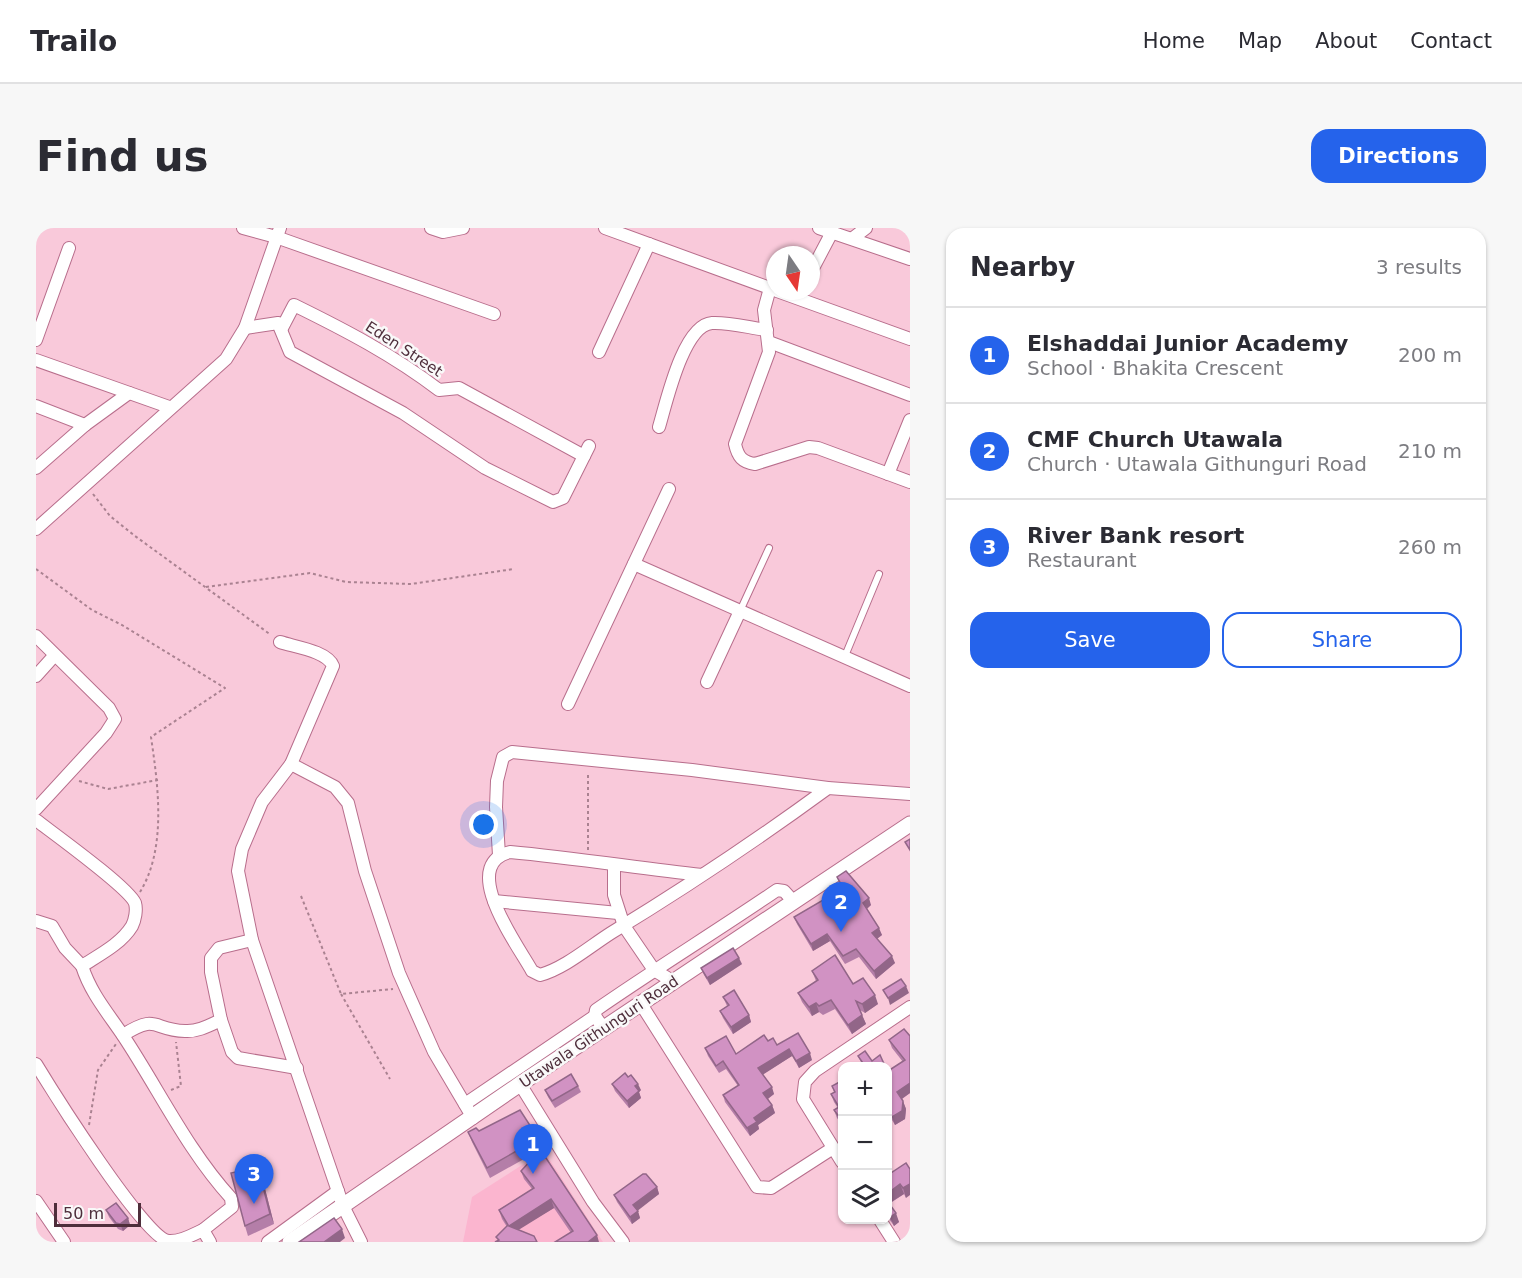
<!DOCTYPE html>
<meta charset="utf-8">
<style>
body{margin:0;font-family:"DejaVu Sans",sans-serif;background:#f7f7f7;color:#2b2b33}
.controls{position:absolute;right:18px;bottom:18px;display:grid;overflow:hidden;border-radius:12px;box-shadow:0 2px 4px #0004}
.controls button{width:54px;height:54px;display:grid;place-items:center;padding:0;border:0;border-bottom:2px solid #e1e1e2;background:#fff;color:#2b2b33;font:30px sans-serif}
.compass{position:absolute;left:730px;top:18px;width:54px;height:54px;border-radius:50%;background:#fff;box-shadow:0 2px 4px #0004;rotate:167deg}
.scale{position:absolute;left:18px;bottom:15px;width:87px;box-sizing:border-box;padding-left:6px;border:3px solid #4e2e3b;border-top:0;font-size:16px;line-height:21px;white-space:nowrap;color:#4e2e3b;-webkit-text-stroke:4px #f9f9f9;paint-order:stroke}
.you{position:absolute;left:448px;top:597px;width:21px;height:21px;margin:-15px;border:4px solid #fff;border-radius:50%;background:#1a73e8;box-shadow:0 0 0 9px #1a73e833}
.badge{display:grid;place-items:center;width:39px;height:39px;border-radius:50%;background:#2563eb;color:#fff;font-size:20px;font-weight:700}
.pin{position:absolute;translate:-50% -50px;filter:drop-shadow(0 2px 3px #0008)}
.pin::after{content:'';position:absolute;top:32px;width:21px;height:18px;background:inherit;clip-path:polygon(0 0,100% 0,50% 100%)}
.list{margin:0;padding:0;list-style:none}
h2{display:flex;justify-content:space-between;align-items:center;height:78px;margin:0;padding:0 24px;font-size:26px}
h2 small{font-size:20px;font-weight:400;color:#7c7c81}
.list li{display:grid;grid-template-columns:39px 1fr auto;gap:18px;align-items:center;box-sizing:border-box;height:96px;padding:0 24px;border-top:2px solid #e1e1e2}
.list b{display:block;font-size:22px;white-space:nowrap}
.list p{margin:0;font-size:20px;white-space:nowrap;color:#7c7c81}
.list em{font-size:20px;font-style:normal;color:#7c7c81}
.actions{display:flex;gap:12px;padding:18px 24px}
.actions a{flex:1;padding:14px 0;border:2px solid #2563eb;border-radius:18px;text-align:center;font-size:21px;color:#2563eb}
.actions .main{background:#2563eb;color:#fff}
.icon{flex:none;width:33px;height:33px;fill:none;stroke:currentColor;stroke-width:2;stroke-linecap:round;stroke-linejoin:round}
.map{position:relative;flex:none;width:874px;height:1014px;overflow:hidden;border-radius:18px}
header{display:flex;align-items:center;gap:36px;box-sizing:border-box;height:84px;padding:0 30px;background:#fff;border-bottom:2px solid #e1e1e2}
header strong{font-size:28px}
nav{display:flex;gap:33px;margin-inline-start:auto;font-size:21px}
.intro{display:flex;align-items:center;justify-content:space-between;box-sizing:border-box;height:144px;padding:0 36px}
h1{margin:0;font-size:42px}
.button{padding:15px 27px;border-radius:18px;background:#2563eb;color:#fff;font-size:21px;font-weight:700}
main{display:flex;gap:36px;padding:0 36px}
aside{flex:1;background:#fff;border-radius:18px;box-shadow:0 2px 4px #0004}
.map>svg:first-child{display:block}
.built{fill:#fbb5cf}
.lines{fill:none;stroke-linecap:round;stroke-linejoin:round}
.service-casing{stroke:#b86e8c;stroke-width:8}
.minor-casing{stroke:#b86e8c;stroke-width:14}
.tertiary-casing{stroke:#b86e8c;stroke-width:17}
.path{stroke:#aa8291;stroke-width:2;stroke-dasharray:3 3;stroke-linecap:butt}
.service{stroke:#fff;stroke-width:6}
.minor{stroke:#fff;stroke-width:12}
.tertiary{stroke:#fff;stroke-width:15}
.wall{fill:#b47ea8}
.shaded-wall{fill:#926688}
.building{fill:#d192c3;stroke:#926688;stroke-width:1.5}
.labels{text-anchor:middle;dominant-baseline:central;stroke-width:5;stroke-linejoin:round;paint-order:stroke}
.street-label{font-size:15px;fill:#4e2e3b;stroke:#f9f9f9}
</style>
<header>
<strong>Trailo</strong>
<nav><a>Home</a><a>Map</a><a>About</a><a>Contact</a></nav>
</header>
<div class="intro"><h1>Find us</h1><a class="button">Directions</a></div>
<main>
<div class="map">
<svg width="874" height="1014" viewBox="0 0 874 1014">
<rect width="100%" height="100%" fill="#f9c9da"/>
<polygon class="built" points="508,923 567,1014 427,1014 436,969"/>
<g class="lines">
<g class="service-casing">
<g id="service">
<polyline points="704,383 733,320"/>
<polyline points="809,428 843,346"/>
</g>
</g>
<g class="minor-casing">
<g id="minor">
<polyline points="207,0 240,9 458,86"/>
<polyline points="395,0 407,4 427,0"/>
<polyline points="569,0 739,62"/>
<polyline points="783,0 874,31"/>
<polyline points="817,10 830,0"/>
<polyline points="775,44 795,6"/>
<path d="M734 60 728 82 733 124 699 216C702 229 706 234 719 236L773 219 782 220 874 254"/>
<polyline points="741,63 874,111"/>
<polyline points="209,100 242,95 254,124 367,185 449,240 517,274 527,270 553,218"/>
<path d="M246 100 258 77C309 102 357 127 403 162L423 160 548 228"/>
<polyline points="0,112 33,20"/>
<polyline points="733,114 874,167"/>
<polyline points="563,124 613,16"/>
<polyline points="0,132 133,179"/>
<polyline points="0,178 49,197"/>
<path d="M623 199C630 176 647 97 676 95 693 94 714 100 731 102"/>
<polyline points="0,240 49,197 93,165"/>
<polyline points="852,246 874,192"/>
<polyline points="0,301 190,131 209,100 244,0"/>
<polyline points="598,336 874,458"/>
<polyline points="0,408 73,480 79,491 70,505 0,581"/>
<path d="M244 414C259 419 291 423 297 438L255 536 226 574 206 621 202 643 216 712 307 978 325 1014"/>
<polyline points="0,448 18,428"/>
<polyline points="671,454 704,383"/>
<polyline points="532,476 633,261"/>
<polyline points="255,536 299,559 312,575 329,643 363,745 398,824 437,890"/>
<path d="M0 592C18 606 92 659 99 675 101 682 99 692 96 698 85 716 63 727 46 738L29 720 16 698 0 693"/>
<polyline points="463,627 460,579 461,553 467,529 476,524 656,542 792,560 874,566"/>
<polyline points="578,637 578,667 588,698 618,742 638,754"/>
<path d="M666 647C602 640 539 630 474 624 422 637 481 716 496 743L504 747C529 740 553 719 575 705 649 660 721 612 792 560"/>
<polyline points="458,673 582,685"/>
<path d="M46 738C55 766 72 785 88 809 123 862 152 923 195 970L196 979 167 1002"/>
<polyline points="605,776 721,959 735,960 797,920"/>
<polyline points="185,792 196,824 202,830 261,840"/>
<path d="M568 801 559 788 560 782C619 741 681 703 741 662L748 663 758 674"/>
<path d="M87 807C122 785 116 802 149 803 162 804 174 797 185 792L175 744V730L183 720 216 712"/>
<path d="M0 836C17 864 108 1009 132 1013 144 1014 156 1007 167 1002L174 1014"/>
<polyline points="484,856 557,974 587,1014"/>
<polyline points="429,876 559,788"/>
<polyline points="806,934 767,871 769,854 779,843 874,779"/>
<polyline points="0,973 28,1014"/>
<polyline points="844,992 858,1014"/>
<polyline points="232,1014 302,963"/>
</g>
</g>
<g class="tertiary-casing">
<polyline id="tertiary" points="254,1014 484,856 874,596"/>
</g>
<g class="path">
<polyline points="57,266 74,288 99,308 235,407"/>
<path d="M0 341 56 382 86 397 189 460 115 509C122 557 131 620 104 664"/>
<polyline points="170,359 274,345 310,354 375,356 478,341"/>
<polyline points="43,553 72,561 122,552"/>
<polyline points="552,622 552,544"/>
<polyline points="265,668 305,766 357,761"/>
<polyline points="305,766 354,851"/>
<polyline points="135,862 145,858 140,814"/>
<polyline points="53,897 62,842 80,816"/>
</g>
<use href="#service" class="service"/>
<use href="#minor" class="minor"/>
<use href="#tertiary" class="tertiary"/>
</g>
<g class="wall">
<polygon points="801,649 835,677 831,681 846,707 841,711 859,735 840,751 823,729 809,736 794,713 777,723 761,696 758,689 789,671 788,669 804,657"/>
<polygon points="706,736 674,757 668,747 665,740"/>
<polygon points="776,743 817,756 842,776 829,785 824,782 830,796 816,806 799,781 787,787 783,784 776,788 766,774 762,765 780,753"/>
<polygon points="687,769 713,787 715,794 697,806 687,790 684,783 691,778"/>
<polygon points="874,808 874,865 866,871 870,881 869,891 859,897 856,892 853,895 852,893 852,843 867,834 856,820 853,812"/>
<polygon points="732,813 776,832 763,840 756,828 727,846 738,866 732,871 736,877 739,885 722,897 723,901 714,908 689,874 687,867 702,858 690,841 683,845 672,828 669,820 700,826"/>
<polygon points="822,828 836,833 849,838 827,838"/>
<polygon points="807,852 807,898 801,890 798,882 802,880 798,874 795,866 798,864 796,858"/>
<polygon points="576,856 605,862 603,864 605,870 593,880 579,863"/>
<polygon points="542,858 545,864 519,880 512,869 509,862"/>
<polygon points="443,903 501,912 485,923 488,931 454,950 436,914 432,904"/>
<polygon points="870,935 870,970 868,966 853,976 863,994 858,998 852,989 852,947"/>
<polygon points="485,943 561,1007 535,1005 518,980 462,1012 460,1009 471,999 466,991 463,982 496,961 488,951"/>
<polygon points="226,949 238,996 212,1008 209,998"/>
<polygon points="621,959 623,966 601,982 604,990 596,996 581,974 578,967"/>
<polygon points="70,982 92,990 94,997 87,1003 82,1001 73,989"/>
</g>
<g class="shaded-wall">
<polygon points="833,670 835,677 829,682 827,675"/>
<polygon points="843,700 846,707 839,712 836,705"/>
<polygon points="791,706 794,713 777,723 775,716"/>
<polygon points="856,728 859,735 840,751 838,743"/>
<polygon points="703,730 706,736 674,757 671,750"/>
<polygon points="870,758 873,765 854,777 852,770"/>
<polygon points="839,767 842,776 829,785 826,776"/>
<polygon points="780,775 783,784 776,788 773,779"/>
<polygon points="713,787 715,794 697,806 695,799"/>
<polygon points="826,787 830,796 816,806 812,797"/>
<polygon points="753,821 756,828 725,848 722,840"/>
<polygon points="774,825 776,832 763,840 760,833"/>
<polygon points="874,855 874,865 864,872 861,864"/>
<polygon points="602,856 605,862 603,864 605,870 593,880 591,873 599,858"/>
<polygon points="736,859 738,866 730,872 727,865"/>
<polygon points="867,873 870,881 869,891 859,897 856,889"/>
<polygon points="736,877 739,885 722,897 723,901 714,908 711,900 718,890"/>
<polygon points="853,884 856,892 853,895 852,890 852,886"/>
<polygon points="497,902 501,912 485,923 480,914"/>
<polygon points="222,939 226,949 238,996 234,986"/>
<polygon points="864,956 868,966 852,976 852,965"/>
<polygon points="874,956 874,967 870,970 867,960"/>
<polygon points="621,959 623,966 600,984 597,977"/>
<polygon points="515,971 518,980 476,1006 473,998"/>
<polygon points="602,983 604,990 596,996 594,989"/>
<polygon points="860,985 863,994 858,998 854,989"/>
<polygon points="92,990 94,997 87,1003 84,996"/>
<polygon points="306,1001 309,1010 304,1014 288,1014"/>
<polygon points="561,1007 563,1014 552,1014"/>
</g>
<g class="building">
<polygon points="874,611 874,622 869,614"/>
<polygon points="810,643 833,670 827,675 843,700 836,705 856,728 838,743 820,721 807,728 791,706 775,716 758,689 789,671 788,669 805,656 801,649"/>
<polygon points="697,720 703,730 671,750 665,740"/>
<polygon points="799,727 817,756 827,750 839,767 826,776 820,773 826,787 812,797 795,772 783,778 780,775 773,779 762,765 782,752 776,743"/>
<polygon points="865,751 870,758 852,770 847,762"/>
<polygon points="698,762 713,787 695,799 684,783 693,777 687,769"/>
<polygon points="868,801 874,808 874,855 861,864 867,873 866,883 856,889 853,884 852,886 852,843 869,832 853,812"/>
<polygon points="762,805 774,825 760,833 753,821 722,840 736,859 727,865 736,877 718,890 721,894 711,900 687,867 703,857 687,833 680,838 669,820 690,808 700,826 728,807 732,813 737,810 741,817"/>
<polygon points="829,823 836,833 844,827 849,838 828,838 829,838 822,828"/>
<polygon points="589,845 592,849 595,847 602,856 599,858 603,863 591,873 576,856"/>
<polygon points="535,846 542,858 516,873 509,862"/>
<polygon points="807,852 807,894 798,882 803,879 795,866 799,864 796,858"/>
<polygon points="484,882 497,902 480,914 484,921 451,940 432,904 440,900 443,903"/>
<polygon points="508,927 561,1007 552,1014 519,1014 537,1003 515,971 473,998 498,1008 501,1014 459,1014 463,1012 460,1009 472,997 463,982 498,960 485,943 496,931 498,933"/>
<polygon points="870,935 874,941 874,956 867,960 864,956 852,965 852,947"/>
<polygon points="222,939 234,986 209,998 195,945"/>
<polygon points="607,946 610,946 621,959 597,977 602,983 594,989 578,967"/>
<polygon points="852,974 860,985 854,989 852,985"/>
<polygon points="80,975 92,990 84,996 80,995 70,982"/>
<polygon points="298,990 306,1001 288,1014 263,1014"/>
</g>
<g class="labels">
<g class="street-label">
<text transform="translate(368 121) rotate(33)">Eden Street</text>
<text transform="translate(563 804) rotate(-34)">Utawala Githunguri Road</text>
</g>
</g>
</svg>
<div class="controls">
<button>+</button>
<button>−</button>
<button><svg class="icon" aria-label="layers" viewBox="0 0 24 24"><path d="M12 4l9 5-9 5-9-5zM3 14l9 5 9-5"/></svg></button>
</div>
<svg class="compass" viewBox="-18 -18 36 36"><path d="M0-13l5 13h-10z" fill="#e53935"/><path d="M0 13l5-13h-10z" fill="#7c7c81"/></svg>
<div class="scale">50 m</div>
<div class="you"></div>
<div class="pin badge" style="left:497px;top:946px">1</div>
<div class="pin badge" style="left:805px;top:704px">2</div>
<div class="pin badge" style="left:218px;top:976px">3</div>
</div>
<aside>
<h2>Nearby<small>3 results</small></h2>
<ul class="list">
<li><span class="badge">1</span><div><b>Elshaddai Junior Academy</b><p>School · Bhakita Crescent</p></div><em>200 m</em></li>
<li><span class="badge">2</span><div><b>CMF Church Utawala</b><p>Church · Utawala Githunguri Road</p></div><em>210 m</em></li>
<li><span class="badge">3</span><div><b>River Bank resort</b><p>Restaurant</p></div><em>260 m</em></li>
</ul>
<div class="actions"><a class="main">Save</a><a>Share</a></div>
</aside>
</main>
